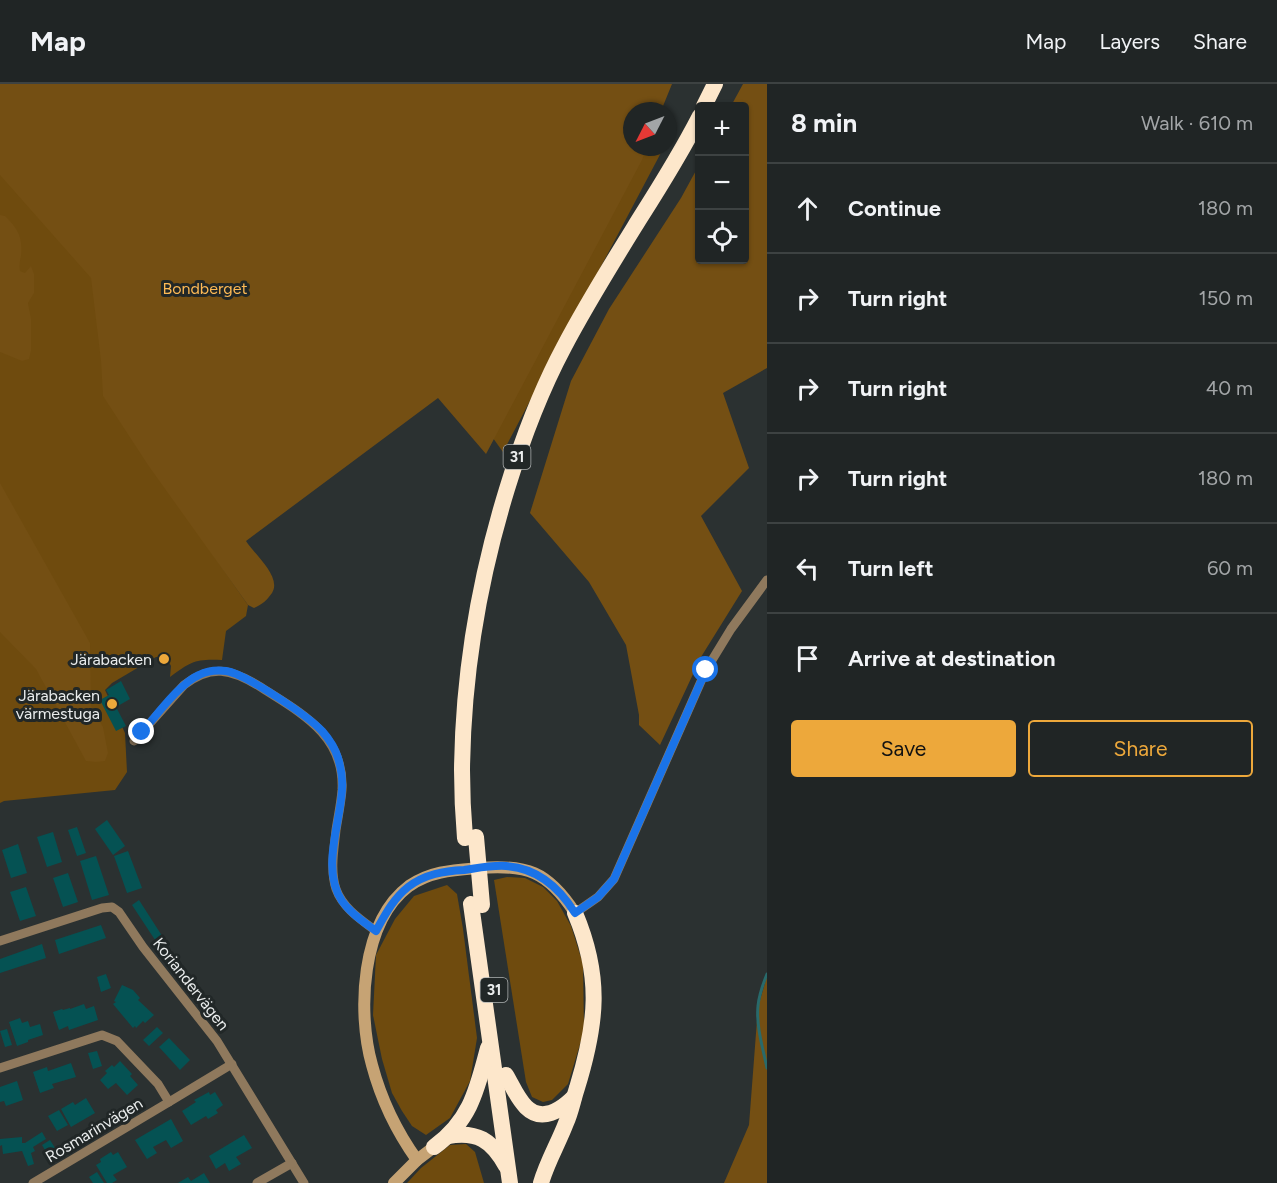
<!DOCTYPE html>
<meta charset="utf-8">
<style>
body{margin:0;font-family:Figtree,sans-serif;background:#2d3132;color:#f1f3f6}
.controls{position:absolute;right:18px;top:18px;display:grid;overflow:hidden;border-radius:6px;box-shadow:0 2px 4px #0004}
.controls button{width:54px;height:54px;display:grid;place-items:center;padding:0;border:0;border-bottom:2px solid #3d4242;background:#202525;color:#f1f3f6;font:30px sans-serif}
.compass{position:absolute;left:623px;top:18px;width:54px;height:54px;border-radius:50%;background:#202525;box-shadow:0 2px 4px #0004;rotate:228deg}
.stop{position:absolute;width:18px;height:18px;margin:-14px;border:4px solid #1a73e8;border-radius:50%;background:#fff}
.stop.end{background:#1a73e8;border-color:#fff;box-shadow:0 2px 6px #0008}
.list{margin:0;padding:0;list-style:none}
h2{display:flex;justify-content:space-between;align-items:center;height:78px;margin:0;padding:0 24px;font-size:26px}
h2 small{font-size:20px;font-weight:400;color:#a2a5a7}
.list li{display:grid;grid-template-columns:39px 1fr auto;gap:18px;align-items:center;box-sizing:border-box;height:90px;padding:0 24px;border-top:2px solid #3d4242}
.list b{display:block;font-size:22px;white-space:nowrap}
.list em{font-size:20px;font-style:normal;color:#a2a5a7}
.actions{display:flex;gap:12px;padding:18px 24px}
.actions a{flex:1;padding:14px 0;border:2px solid #eda83b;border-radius:6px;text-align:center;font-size:21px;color:#eda83b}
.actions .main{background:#eda83b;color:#111}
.icon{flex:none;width:33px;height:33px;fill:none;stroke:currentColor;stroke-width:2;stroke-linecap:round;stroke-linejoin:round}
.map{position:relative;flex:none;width:767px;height:1099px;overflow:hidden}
header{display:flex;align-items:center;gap:36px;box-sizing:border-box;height:84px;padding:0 30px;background:#202525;border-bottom:2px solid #3d4242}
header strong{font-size:28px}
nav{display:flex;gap:33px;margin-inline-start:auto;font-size:21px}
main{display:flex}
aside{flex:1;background:#202525}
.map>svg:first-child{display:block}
.green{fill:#6f4b0e}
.forest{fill:#744f13}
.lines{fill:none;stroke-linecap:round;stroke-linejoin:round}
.stream{stroke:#286a6b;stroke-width:3}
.building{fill:#055253}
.street{stroke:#8f795d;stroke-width:9}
.secondary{stroke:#c6a374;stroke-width:12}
.highway{stroke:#fde7cb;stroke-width:16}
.highway-bridge{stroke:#fde7cb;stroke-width:16}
.route{stroke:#1a73e8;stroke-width:8}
.poi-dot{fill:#eda83b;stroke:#212727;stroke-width:2}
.labels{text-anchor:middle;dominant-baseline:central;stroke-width:6;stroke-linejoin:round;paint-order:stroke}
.shield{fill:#212727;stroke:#aeb2b2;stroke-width:1.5}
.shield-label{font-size:15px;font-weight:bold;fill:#eaeded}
.park-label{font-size:16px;fill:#feba55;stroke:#212727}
.poi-label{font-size:16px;fill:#eaeded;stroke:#212727;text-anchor:end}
.street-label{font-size:16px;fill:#eaeded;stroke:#212727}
</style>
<header>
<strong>Map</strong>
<nav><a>Map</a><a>Layers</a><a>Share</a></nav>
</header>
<main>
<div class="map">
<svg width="767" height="1099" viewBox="0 0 767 1099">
<rect width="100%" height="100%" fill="#2b3131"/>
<g class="green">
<path d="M0 0H659L664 27H632V63H664L503 368 436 275 211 468 248 521 246 532 226 547 222 576C195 575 192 577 170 593L171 582 166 573H156L112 599 105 606 125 649 127 688 115 706 4 717 0 719Z"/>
<polygon points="507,793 525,794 543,803 557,817 571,842 583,880 584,947 568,1000 552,1016 543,1018 532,1013 526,998 494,796"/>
<polygon points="447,801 457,810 463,845 477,954 470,997 450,1034 426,1051 412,1042 402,1027 392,1009 382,975 373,931 376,871 395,835 414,812"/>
<polygon points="466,1060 475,1068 484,1099 407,1099 421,1084 450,1061"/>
</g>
<g class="forest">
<path d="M0 0H672L661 27H632V63H647L642 76 486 370 438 314 246 457C255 471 282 493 272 509 266 517 263 520 254 524L248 521 148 381 103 312 101 277 91 194 0 91Z"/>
<polygon points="743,0 767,0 767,284 723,309 749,384 701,432 742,507 701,573 660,661 639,641 639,631 626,561 589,498 530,429 571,297 609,225 681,114 699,81 700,176 744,176 744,22 731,22"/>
<path d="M0 131 5 132C18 145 23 153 21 172 20 177 19 181 20 187L25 189 31 182 34 190V209L28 219 31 235V267L29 275 22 277 0 268Z"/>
<polygon points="0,399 90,559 91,622 103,643 108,669 105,677 96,678 86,677 36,585 0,548"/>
<polygon points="767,892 767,1099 724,1099 749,1041 758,923"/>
</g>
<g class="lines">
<path class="stream" d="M767 890C763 900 759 911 758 922 756 942 763 965 767 984"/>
</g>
<g class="building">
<polygon points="121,597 130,615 116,623 126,642 116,647 100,616 109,611 106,606"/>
<polygon points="107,736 125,762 113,771 95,745"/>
<polygon points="77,743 86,769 77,772 68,746"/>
<polygon points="53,748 62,778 47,783 37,753"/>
<polygon points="18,760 27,789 11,794 2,766"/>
<polygon points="128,767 142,804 127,809 114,772"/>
<polygon points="96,772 109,811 92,816 80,777"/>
<polygon points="68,789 78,818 63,823 53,794"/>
<polygon points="26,803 36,832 20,837 10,808"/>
<polygon points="139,816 166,858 159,862 132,821"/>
<polygon points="101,841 106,854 59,870 55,856"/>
<polygon points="42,860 46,874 0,889 0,875"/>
<polygon points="106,890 111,904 101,908 97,893"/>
<polygon points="122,901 133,906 140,914 138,916 154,931 145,939 143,937 136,944 135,942 133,944 113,920 116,918 114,917"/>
<polygon points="84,920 86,925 94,922 98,936 69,946 68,942 59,946 53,928 62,925 63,926 70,924 70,925"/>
<polygon points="20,934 22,939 28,937 30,943 40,940 43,951 28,956 28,958 17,962 9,938"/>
<polygon points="157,943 163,949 149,962 143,956"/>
<polygon points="7,945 12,961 5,963 0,947"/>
<polygon points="169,954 190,976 180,986 159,963"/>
<polygon points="97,967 102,982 93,985 88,969"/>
<polygon points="120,977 132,990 130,992 138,1001 127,1011 116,999 108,1005 100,996 107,989 105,987 112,981 114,983"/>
<polygon points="71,979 76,993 52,1000 54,1004 40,1009 33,988 47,983 48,987"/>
<polygon points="17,997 23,1016 6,1022 4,1017 0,1018 0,1003"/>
<polygon points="209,1008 210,1011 215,1008 223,1021 216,1026 218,1029 208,1035 206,1032 191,1041 182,1027 196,1018 194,1016"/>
<polygon points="86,1014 95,1029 71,1043 61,1025 73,1018 75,1021"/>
<polygon points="59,1026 68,1041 57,1047 48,1032"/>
<polygon points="171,1035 183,1057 171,1064 166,1056 153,1063 157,1069 147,1075 135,1056"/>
<polygon points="42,1048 46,1055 33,1063 35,1067 31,1069 34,1080 28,1082 22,1067 3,1070 2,1061 0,1062 0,1055 22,1053 22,1059 25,1059"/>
<polygon points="244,1051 252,1064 236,1073 241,1080 229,1087 225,1079 216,1085 209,1072"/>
<polygon points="50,1056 57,1067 49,1073 42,1061"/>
<polygon points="111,1068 113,1071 118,1068 127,1083 113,1091 117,1096 112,1099 107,1099 96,1081 101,1078 100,1075"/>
<polygon points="97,1088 104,1099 93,1099 89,1093"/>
<polygon points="204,1089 210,1099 178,1099 188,1093 191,1097"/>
</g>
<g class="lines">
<g class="street">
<path d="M134 657 184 601C211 580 231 585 259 602 299 628 345 650 342 706 341 719 338 733 336 746 334 766 330 786 336 805 343 824 360 835 376 847"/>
<polyline points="575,829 598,813 614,795 706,586 731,545 767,496"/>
<polyline points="0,857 102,824 112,823 119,828 143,863 217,957 304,1099"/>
<polyline points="0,984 102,951 117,957 158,1000 169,1018 33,1099"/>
<polyline points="169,1018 232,980"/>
<polyline points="257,1099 292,1079"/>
</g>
<g class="secondary">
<path d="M417 1076C397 1048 381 1015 372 981 357 928 361 838 409 802 430 787 454 786 479 784 526 780 548 787 575 829"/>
<polyline points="394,1099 417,1076 434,1063"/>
</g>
<g class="highway">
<polyline points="704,22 715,0"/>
<path d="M465 754C463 731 462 709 462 686 463 591 479 496 507 405 522 356 540 308 564 263 587 219 614 176 640 134 661 101 682 67 700 32"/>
<polyline points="471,820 510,1099"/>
<path d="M506 991C512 1001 517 1014 526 1023 542 1039 561 1026 574 1013"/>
<path d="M448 1052C477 1047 492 1056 506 1082"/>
<path d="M434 1063C471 1036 477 1005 488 964"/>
<path d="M541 1099C547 1078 558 1060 566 1039 571 1028 573 1016 577 1004 597 939 602 893 575 829"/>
</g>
<polyline class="highway-bridge" points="476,753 482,821"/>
</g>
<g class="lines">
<path class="route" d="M142 648C156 632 180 599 199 591 207 587 218 586 226 587 246 590 308 632 322 647 329 655 335 664 338 674 341 684 343 695 342 706 340 741 321 785 342 817 351 830 364 838 376 847 385 831 393 815 408 803 425 790 444 787 464 786 478 784 492 781 506 782 537 784 559 803 575 829L598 813 614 795 706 586"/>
</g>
<g class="poi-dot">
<circle cx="164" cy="575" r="6"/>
<circle cx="112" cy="620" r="6"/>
</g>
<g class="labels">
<g class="shield">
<rect x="503.5" y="361" width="27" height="24" rx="4.5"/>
<rect x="480.5" y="894" width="27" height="24" rx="4.5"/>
</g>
<g class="shield-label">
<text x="517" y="373">31</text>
<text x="494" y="906">31</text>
</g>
<g class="park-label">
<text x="205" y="204">Bondberget</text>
</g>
<g class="poi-label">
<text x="152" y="575">Järabacken</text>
<text x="100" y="611">Järabacken<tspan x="100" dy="18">värmestuga</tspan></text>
</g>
<g class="street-label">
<text transform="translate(191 900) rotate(52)">Koriandervägen</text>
<text transform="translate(94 1046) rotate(-31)">Rosmarinvägen</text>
</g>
</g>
</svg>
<div class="controls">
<button>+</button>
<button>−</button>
<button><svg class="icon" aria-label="locate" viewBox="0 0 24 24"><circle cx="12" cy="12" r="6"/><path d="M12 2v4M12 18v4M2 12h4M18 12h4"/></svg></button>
</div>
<svg class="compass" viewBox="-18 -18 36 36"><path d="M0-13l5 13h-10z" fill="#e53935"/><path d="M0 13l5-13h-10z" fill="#a2a5a7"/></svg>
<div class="stop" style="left:706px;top:586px"></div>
<div class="stop end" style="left:142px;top:648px"></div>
</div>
<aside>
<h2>8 min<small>Walk · 610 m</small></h2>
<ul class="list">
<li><svg class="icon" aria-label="ahead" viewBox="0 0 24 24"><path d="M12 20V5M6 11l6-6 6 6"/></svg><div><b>Continue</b></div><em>180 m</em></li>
<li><svg class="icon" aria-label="right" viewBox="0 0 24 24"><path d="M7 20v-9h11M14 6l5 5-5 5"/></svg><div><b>Turn right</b></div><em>150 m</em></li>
<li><svg class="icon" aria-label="right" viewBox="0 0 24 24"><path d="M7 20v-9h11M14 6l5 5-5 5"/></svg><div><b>Turn right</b></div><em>40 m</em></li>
<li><svg class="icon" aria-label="right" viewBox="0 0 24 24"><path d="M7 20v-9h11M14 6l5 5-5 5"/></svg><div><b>Turn right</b></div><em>180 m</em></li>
<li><svg class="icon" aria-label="left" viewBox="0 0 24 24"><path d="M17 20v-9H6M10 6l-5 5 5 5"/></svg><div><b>Turn left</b></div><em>60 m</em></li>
<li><svg class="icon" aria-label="arrive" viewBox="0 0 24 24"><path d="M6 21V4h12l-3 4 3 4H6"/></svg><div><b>Arrive at destination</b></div></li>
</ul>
<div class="actions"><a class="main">Save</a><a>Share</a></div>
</aside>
</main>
